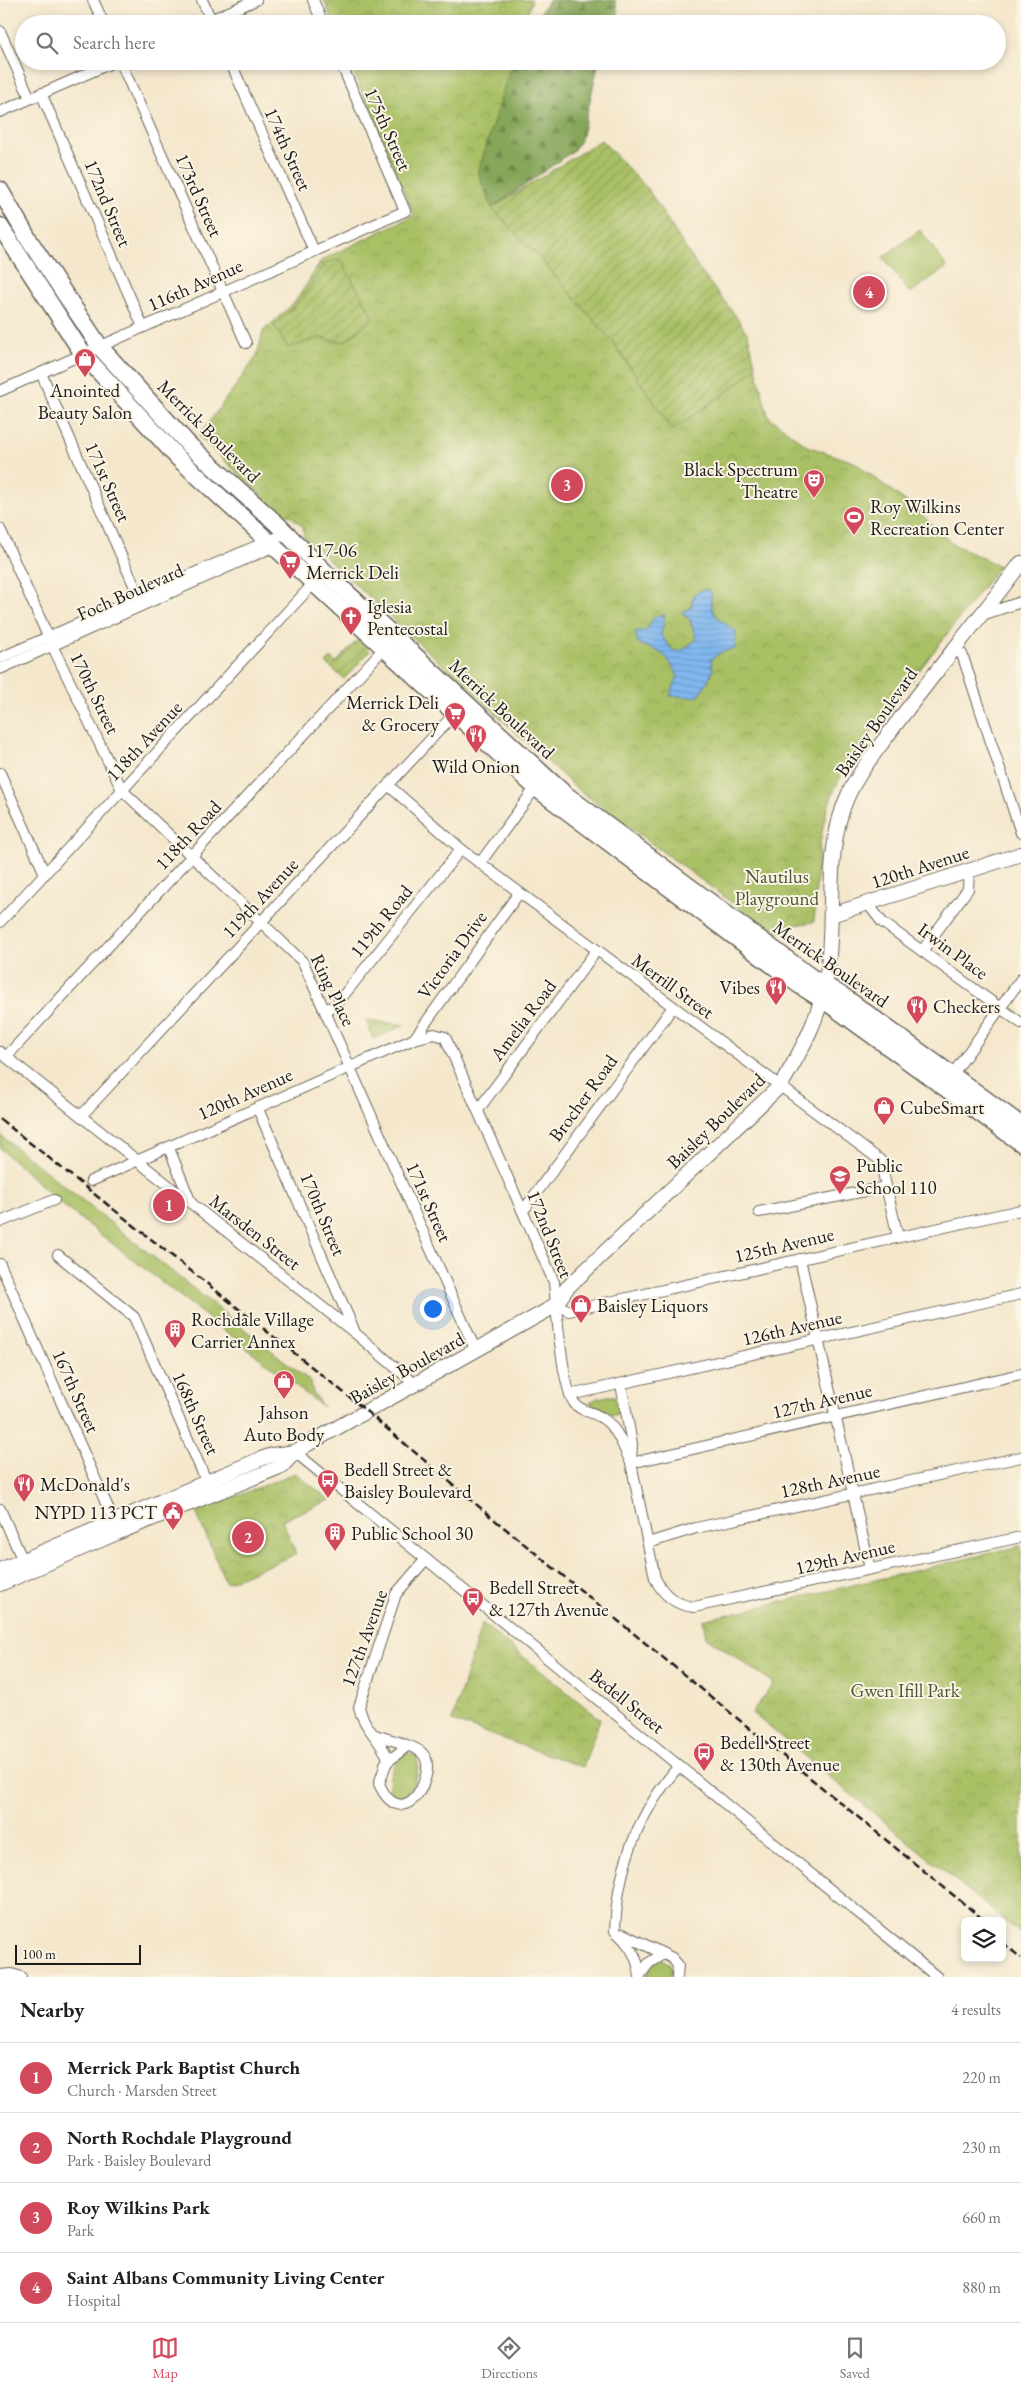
<!DOCTYPE html>
<meta charset="utf-8">
<style>
body{margin:0;font-family:"EB Garamond",serif;background:#f6f6f6;color:#202124}
.controls{position:absolute;right:15px;bottom:15px;display:grid;overflow:hidden;border-radius:8px;box-shadow:0 2px 8px #0003}
.controls button{width:45px;height:45px;display:grid;place-items:center;padding:0;border:0;border-bottom:1px solid #e0e0e0;background:#fff;color:#202124;font:25px sans-serif}
.scale{position:absolute;left:15px;bottom:12px;width:126px;box-sizing:border-box;padding-left:5px;border:2px solid #1c1c1c;border-top:0;font-size:14px;line-height:18px;white-space:nowrap;color:#1c1c1c;-webkit-text-stroke:4px #fcf5e5;paint-order:stroke}
.you{position:absolute;left:432px;top:1308px;width:18px;height:18px;margin:-12px;border:4px solid #fff;border-radius:50%;background:#1a73e8;box-shadow:0 0 0 8px #1a73e833}
.badge{display:grid;place-items:center;width:32px;height:32px;border-radius:50%;background:#d1495b;color:#fff;font-size:16px;font-weight:700}
.pin{position:absolute;translate:-50% -50%;border:2px solid #fff;box-shadow:0 1px 5px #0006}
.list{margin:0;padding:0;list-style:none}
h2{display:flex;justify-content:space-between;align-items:center;height:65px;margin:0;padding:0 20px;font-size:21px}
h2 small{font-size:16px;font-weight:400;color:#757577}
.list li{display:grid;grid-template-columns:32px 1fr auto;gap:15px;align-items:center;box-sizing:border-box;height:70px;padding:0 20px;border-top:1px solid #e0e0e0}
.list b{display:block;font-size:19px;white-space:nowrap}
.list p{margin:0;font-size:16px;white-space:nowrap;color:#757577}
.list em{font-size:16px;font-style:normal;color:#757577}
.icon{flex:none;width:28px;height:28px;fill:none;stroke:currentColor;stroke-width:2;stroke-linecap:round;stroke-linejoin:round}
.map{position:relative;flex:none;width:1021px;height:1977px;overflow:hidden}
.search{position:absolute;background:#fff;box-shadow:0 2px 8px #0003;left:15px;right:15px;top:15px;height:55px;display:flex;align-items:center;gap:12px;box-sizing:border-box;padding:0 18px;border-radius:28px;color:#757577;font-size:19px}
.sheet{height:345px;background:#fff}
nav{display:flex;justify-content:space-around;align-items:center;box-sizing:border-box;height:70px;border-top:1px solid #e0e0e0;background:#fff;font-size:14px;color:#757577}
nav a{display:grid;justify-items:center;gap:2px}
nav .on{color:#d1495b}
.map>svg:first-child{display:block}
.grass{fill:#a9c065;stroke:#626e40}
.forest{fill:url(#forest-firs);stroke:#51613b}
.park{fill:url(#park-crowns);stroke:#626e40}
.garden{fill:url(#garden-furrows);stroke:#626e40}
.water{fill:url(#water-rules);stroke:#4e6a86}
.lines{fill:none;stroke-linecap:round;stroke-linejoin:round}
.street-casing{stroke:#68635a;stroke-width:12}
.secondary-casing{stroke:#68635a;stroke-width:16}
.primary-casing{stroke:#68635a;stroke-width:19}
.street{stroke:#fff;stroke-width:10}
.secondary{stroke:#fff;stroke-width:14}
.primary{stroke:#fff;stroke-width:16}
.rail{stroke:#1c1c1c;stroke-width:2.5;stroke-dasharray:8 4;stroke-linecap:butt}
.labels{text-anchor:middle;dominant-baseline:central;stroke-width:4;stroke-linejoin:round;paint-order:stroke}
.street-label{font-size:19px;fill:#1c1c1c;stroke:#fcf5e5}
.poi-label{font-size:19px;fill:#1c1c1c;stroke:#fcf5e5;text-anchor:start}
.park-label{font-size:19px;fill:#4d5536;stroke:#fcf5e5}
</style>
<div class="map">
<svg width="1021" height="1977" viewBox="0 0 1021 1977">
<defs>
<pattern id="forest-firs" width="22" height="20" patternUnits="userSpaceOnUse" patternTransform="scale(1.25)"><rect width="22" height="20" fill="#86a65a"/><path d="M5 1l3.5 6h-7zM16 11l3.5 6h-7z" fill="#6d864a"/></pattern>
<pattern id="park-crowns" width="20" height="18" patternUnits="userSpaceOnUse" patternTransform="scale(1.25)"><rect width="20" height="18" fill="#a9c065"/><path d="M2 6a3 3 0 1 1 6 0M12 15a3 3 0 1 1 6 0" fill="none" stroke="#91a457"/></pattern>
<pattern id="garden-furrows" width="10" height="10" patternUnits="userSpaceOnUse" patternTransform="scale(1.25)"><rect width="10" height="10" fill="#a9c065"/><path d="M-1 1l2-2M0 10L10 0M9 11l2-2" fill="none" stroke="#91a457"/></pattern>
<pattern id="water-rules" width="6" height="5" patternUnits="userSpaceOnUse" patternTransform="scale(1.25)"><rect width="6" height="5" fill="#81b8f0"/><path d="M0 2.5h6" fill="none" stroke="#6995c2"/></pattern>
</defs>
<rect width="100%" height="100%" fill="#fcf5e5"/>
<filter id="ink" filterUnits="userSpaceOnUse"><feTurbulence type="fractalNoise" baseFrequency=".02" numOctaves="2"/><feDisplacementMap in="SourceGraphic" scale="10" xChannelSelector="R" yChannelSelector="G"/><feConvolveMatrix kernelMatrix="1 2 1 2 8 2 1 2 1" color-interpolation-filters="sRGB"/></filter>
<filter id="wash" filterUnits="userSpaceOnUse"><feTurbulence type="fractalNoise" baseFrequency=".0096" numOctaves="4" result="noise"/><feDisplacementMap in="SourceGraphic" scale="20" xChannelSelector="R" yChannelSelector="G"/><feGaussianBlur stdDeviation="1.12" result="paint"/><feColorMatrix in="noise" values="0 0 0 0 0 0 0 0 0 0 0 0 0 0 0 0 0 1.4 0 .05"/><feComposite in="paint" operator="in"/></filter>
<g filter="url(#wash)">
<rect width="100%" height="100%" fill="#f4e7cc"/>
<g class="grass">
<polygon points="920,230 947,267 910,293 883,257"/>
<polygon points="0,1135 311,1382 313,1393 323,1407 60,1203 0,1148"/>
<polygon points="608,1396 615,1396 618,1411 616,1415 612,1415 590,1403 597,1398"/>
<path d="M406 1752 416 1756C423 1768 410 1807 391 1793 385 1780 395 1759 406 1752Z"/>
<polygon points="661,1959 670,1964 672,1971 670,1977 647,1977 651,1964"/>
</g>
<g class="forest">
<polygon points="549,0 615,0 618,13 616,24 532,24"/>
<polygon points="512,61 599,61 581,139 573,151 492,208 495,221 394,252"/>
</g>
<g class="park">
<polygon points="324,0 532,0 524,24 334,24"/>
<path d="M349 61H512L478 173 492 208 538 256 613 342 673 429 724 394 756 368 768 416 807 446 854 462 917 510 951 543 999 566 847 765C816 817 818 864 814 922L793 925 776 935 576 788 304 537 303 527 290 515 283 516 199 436 257 356 263 331 295 302 322 260 414 215Z"/>
<polygon points="295,1473 330,1500 282,1520 296,1554 226,1583 196,1512"/>
<polygon points="1021,1546 1021,1934 752,1713 774,1683 706,1637 703,1620"/>
<polygon points="482,1623 600,1719 583,1767 452,1721"/>
</g>
<g class="garden">
<polygon points="601,140 647,188 701,272 733,312 748,334 756,368 724,394 673,430 613,342 538,256 492,208"/>
<polygon points="340,259 374,318 344,342 319,338 288,348 274,325 298,303 326,263"/>
<polygon points="358,639 370,651 344,679 326,663 331,658 336,663"/>
<polygon points="366,1020 405,1025 373,1039"/>
</g>
<path class="water" d="M706 589 712 593C708 617 720 618 736 632L735 649 723 651 711 659 713 671 699 696C687 698 679 695 670 696L678 676C664 650 663 654 638 643L635 631H646L654 617 665 615 661 635 673 651 683 650 697 639 689 618 683 615V612L691 607 694 594Z"/>
</g>
<g filter="url(#ink)">
<g class="lines">
<g class="street-casing">
<g id="street">
<polyline points="93,0 104,24"/>
<polyline points="202,0 213,24"/>
<polyline points="313,0 323,24"/>
<polyline points="201,24 256,0"/>
<polyline points="0,31 30,98"/>
<polyline points="120,61 246,343"/>
<polyline points="230,61 314,251"/>
<polyline points="41,93 143,327"/>
<polyline points="0,112 116,61"/>
<polyline points="41,373 141,601"/>
<polyline points="0,391 405,211 340,61"/>
<polyline points="0,529 50,641 122,790 303,962 476,1351"/>
<polyline points="982,615 1021,602"/>
<polyline points="953,650 962,654 1021,833"/>
<polyline points="0,658 286,533"/>
<polyline points="0,669 266,550 269,542"/>
<polyline points="0,773 45,874"/>
<polyline points="388,785 461,849 880,1160 898,1237"/>
<polyline points="480,863 539,783"/>
<polyline points="868,904 882,922 1021,1023"/>
<polyline points="0,922 314,583"/>
<polyline points="922,951 968,889 969,871"/>
<polyline points="325,1009 335,1006 461,849"/>
<polyline points="414,1039 519,893"/>
<polyline points="0,1052 355,1333 416,1385"/>
<polyline points="6,1057 387,645"/>
<polyline points="950,1078 1021,979"/>
<polyline points="258,1109 354,1330"/>
<polyline points="478,1110 596,951"/>
<polyline points="81,1116 458,710"/>
<polyline points="169,1148 191,1203"/>
<path d="M91 1181 414 1039 434 1034 445 1037 554 1282C556 1305 562 1389 575 1404 582 1412 594 1412 602 1418 618 1428 623 1447 631 1463"/>
<polyline points="523,1211 673,1007"/>
<polyline points="759,1212 886,1187"/>
<polyline points="0,1222 54,1200"/>
<polyline points="58,1255 134,1317 209,1487"/>
<polyline points="800,1259 870,1569"/>
<polyline points="0,1264 117,1528"/>
<polyline points="556,1304 569,1311 1021,1210"/>
<path d="M621 1384 632 1444 631 1463 655 1578C663 1595 675 1605 694 1607L1021 1537"/>
<polyline points="570,1395 1021,1294"/>
<polyline points="295,1452 937,1977"/>
<polyline points="631,1463 1021,1374"/>
<polyline points="0,1509 23,1561"/>
<polyline points="648,1543 696,1528 1021,1457"/>
<path d="M373 1734C385 1739 416 1745 423 1754 439 1771 404 1838 379 1784L388 1758C380 1739 363 1727 359 1707L396 1594 426 1559"/>
<polyline points="385,1764 407,1746"/>
<polyline points="623,1934 672,1958 678,1965 677,1977"/>
<polyline points="0,1975 12,1974 21,1977"/>
<polyline points="640,1975 649,1963 663,1954"/>
<path d="M640 1977C638 1957 630 1944 615 1931 617 1868 637 1814 679 1766"/>
</g>
</g>
<g class="secondary-casing">
<g id="secondary">
<polyline points="831,915 1021,854"/>
<polyline points="0,1570 258,1460 272,1455 295,1452"/>
<path d="M0 1584 119 1532 282 1466 295 1452 308 1444 546 1311 556 1304 567 1288 781 1085C802 1050 821 1015 827 974 835 920 825 860 843 808 853 778 875 753 893 728 935 672 979 619 1021 563"/>
</g>
</g>
<g class="primary-casing">
<g id="primary">
<polyline points="0,190 29,240 100,347 189,445 276,523 328,575 545,776 565,794 811,977 843,996 1021,1125"/>
<polyline points="0,226 83,354 178,458 536,788 799,985 832,1006 1021,1143"/>
</g>
</g>
<use href="#street" class="street"/>
<use href="#secondary" class="secondary"/>
<use href="#primary" class="primary"/>
<g class="rail">
<polyline points="0,1119 352,1399 490,1516 985,1921"/>
<polyline points="1002,1942 1021,1958"/>
</g>
</g>
</g>
<defs>
<g id="shop-pin" transform="scale(1.125)"><path d="M0 17L-7.5 6A9.5 9.5 0 1 1 7.5 6Z" fill="#d1495b" stroke="#fcf5e5"/><path d="M-5-2.5h2.3a2.7 3.5 0 0 1 5.4 0H5L5.5 6h-11ZM-1.5-2.5h3a1.5 2.3 0 0 0-3 0Z" fill="#fff"/></g>
<g id="theatre-pin" transform="scale(1.125)"><path d="M0 17L-7.5 6A9.5 9.5 0 1 1 7.5 6Z" fill="#d1495b" stroke="#fcf5e5"/><path d="M-5-5.5Q0-4 5-5.5V0Q5 5 0 6Q-5 5-5 0ZM-3.3-2.5H-1v1.5H-3.3ZM1-2.5H3.3v1.5H1ZM-2.8 1Q0 5.5 2.8 1Z" fill="#fff"/></g>
<g id="stadium-pin" transform="scale(1.125)"><path d="M0 17L-7.5 6A9.5 9.5 0 1 1 7.5 6Z" fill="#d1495b" stroke="#fcf5e5"/><path d="M0-5a6.5 5 0 1 0 0 10a6.5 5 0 1 0 0-10ZM-3.5-1.8h7v3.6h-7Z" fill="#fff"/></g>
<g id="supermarket-pin" transform="scale(1.125)"><path d="M0 17L-7.5 6A9.5 9.5 0 1 1 7.5 6Z" fill="#d1495b" stroke="#fcf5e5"/><path d="M-6-5.5h2.5l.6 2H6L4.5 2H-2.5L-4.4-4H-6ZM-1.5 3.2a1.3 1.3 0 1 0 .1 0ZM3 3.2a1.3 1.3 0 1 0 .1 0Z" fill="#fff"/></g>
<g id="church-pin" transform="scale(1.125)"><path d="M0 17L-7.5 6A9.5 9.5 0 1 1 7.5 6Z" fill="#d1495b" stroke="#fcf5e5"/><path d="M-1.2-6h2.4v3.5h3.3v2.4h-3.3V6h-2.4V-.1h-3.3v-2.4h3.3Z" fill="#fff"/></g>
<g id="restaurant-pin" transform="scale(1.125)"><path d="M0 17L-7.5 6A9.5 9.5 0 1 1 7.5 6Z" fill="#d1495b" stroke="#fcf5e5"/><path d="M-5-6h1v4h1v-4h1v4h1v-4h1v5L-1.5 .5V6h-2V.5L-5-1ZM5-6V6H3V1.5H1.5Q1.5-4 5-6Z" fill="#fff"/></g>
<g id="school-pin" transform="scale(1.125)"><path d="M0 17L-7.5 6A9.5 9.5 0 1 1 7.5 6Z" fill="#d1495b" stroke="#fcf5e5"/><path d="M0-5L7-2L0 1L-7-2ZM-4 1L0 2.5L4 1V4Q0 6-4 4Z" fill="#fff"/></g>
<g id="building-pin" transform="scale(1.125)"><path d="M0 17L-7.5 6A9.5 9.5 0 1 1 7.5 6Z" fill="#d1495b" stroke="#fcf5e5"/><path d="M-4-6H4V6H1V3H-1V6H-4ZM-2.5-4.3h1.7v1.8h-1.7ZM.8-4.3h1.7v1.8H.8ZM-2.5-1h1.7V.8h-1.7ZM.8-1h1.7V.8H.8Z" fill="#fff"/></g>
<g id="bus-pin" transform="scale(1.125)"><path d="M0 17L-7.5 6A9.5 9.5 0 1 1 7.5 6Z" fill="#d1495b" stroke="#fcf5e5"/><path d="M-5-6H5V4H4V6H2V4H-2V6H-4V4H-5ZM-3.5-4V0h7V-4ZM-3.5 1.2v1.5H-2V1.2ZM2 1.2v1.5H3.5V1.2Z" fill="#fff"/></g>
<g id="civic-pin" transform="scale(1.125)"><path d="M0 17L-7.5 6A9.5 9.5 0 1 1 7.5 6Z" fill="#d1495b" stroke="#fcf5e5"/><path d="M-.6-6.5H3V-4.5H.6V-3L4-1V1h2V6H-6V1h2V-1L-.6-3ZM-1.2 2.5V6h2.4V2.5Z" fill="#fff"/></g>
</defs>
<g fill-rule="evenodd">
<use href="#shop-pin" x="85" y="359"/>
<use href="#theatre-pin" x="814" y="480"/>
<use href="#stadium-pin" x="854" y="517"/>
<use href="#supermarket-pin" x="290" y="561"/>
<use href="#church-pin" x="351" y="617"/>
<use href="#supermarket-pin" x="455" y="713"/>
<use href="#restaurant-pin" x="476" y="735"/>
<use href="#restaurant-pin" x="776" y="987"/>
<use href="#restaurant-pin" x="917" y="1006"/>
<use href="#shop-pin" x="884" y="1107"/>
<use href="#school-pin" x="840" y="1176"/>
<use href="#shop-pin" x="581" y="1305"/>
<use href="#building-pin" x="175" y="1330"/>
<use href="#shop-pin" x="284" y="1381"/>
<use href="#bus-pin" x="328" y="1480"/>
<use href="#restaurant-pin" x="24" y="1484"/>
<use href="#civic-pin" x="173" y="1512"/>
<use href="#building-pin" x="335" y="1533"/>
<use href="#bus-pin" x="473" y="1598"/>
<use href="#bus-pin" x="704" y="1753"/>
</g>
<g class="labels">
<g class="street-label">
<text transform="translate(388 129) rotate(66)">175th Street</text>
<text transform="translate(288 149) rotate(66)">174th Street</text>
<text transform="translate(199 195) rotate(66)">173rd Street</text>
<text transform="translate(108 203) rotate(67)">172nd Street</text>
<text transform="translate(195 285) rotate(-24)">116th Avenue</text>
<text transform="translate(209 431) rotate(45)">Merrick Boulevard</text>
<text transform="translate(108 482) rotate(66)">171st Street</text>
<text transform="translate(130 592) rotate(-24)">Foch Boulevard</text>
<text transform="translate(95 693) rotate(64)">170th Street</text>
<text transform="translate(502 709) rotate(43)">Merrick Boulevard</text>
<text transform="translate(876 722) rotate(-55)">Baisley Boulevard</text>
<text transform="translate(144 741) rotate(-47)">118th Avenue</text>
<text transform="translate(188 835) rotate(-47)">118th Road</text>
<text transform="translate(920 867) rotate(-18)">120th Avenue</text>
<text transform="translate(260 898) rotate(-47)">119th Avenue</text>
<text transform="translate(381 921) rotate(-51)">119th Road</text>
<text transform="translate(953 951) rotate(36)">Irwin Place</text>
<text transform="translate(452 955) rotate(-54)">Victoria Drive</text>
<text transform="translate(831 964) rotate(35)">Merrick Boulevard</text>
<text transform="translate(673 986) rotate(36)">Merrill Street</text>
<text transform="translate(333 990) rotate(64)">Ring Place</text>
<text transform="translate(523 1020) rotate(-53)">Amelia Road</text>
<text transform="translate(245 1094) rotate(-24)">120th Avenue</text>
<text transform="translate(583 1098) rotate(-54)">Brocher Road</text>
<text transform="translate(716 1121) rotate(-44)">Baisley Boulevard</text>
<text transform="translate(429 1202) rotate(66)">171st Street</text>
<text transform="translate(323 1214) rotate(67)">170th Street</text>
<text transform="translate(255 1232) rotate(38)">Marsden Street</text>
<text transform="translate(550 1234) rotate(68)">172nd Street</text>
<text transform="translate(784 1245) rotate(-13)">125th Avenue</text>
<text transform="translate(792 1328) rotate(-13)">126th Avenue</text>
<text transform="translate(407 1368) rotate(-29)">Baisley Boulevard</text>
<text transform="translate(76 1391) rotate(66)">167th Street</text>
<text transform="translate(822 1401) rotate(-13)">127th Avenue</text>
<text transform="translate(196 1413) rotate(66)">168th Street</text>
<text transform="translate(830 1481) rotate(-12)">128th Avenue</text>
<text transform="translate(845 1557) rotate(-13)">129th Avenue</text>
<text transform="translate(364 1638) rotate(-70)">127th Avenue</text>
<text transform="translate(627 1701) rotate(39)">Bedell Street</text>
</g>
<g class="poi-label">
<text x="85" y="390" text-anchor="middle">Anointed<tspan x="85" dy="22">Beauty Salon</tspan></text>
<text x="798" y="469" text-anchor="end">Black Spectrum<tspan x="798" dy="22">Theatre</tspan></text>
<text x="870" y="506">Roy Wilkins<tspan x="870" dy="22">Recreation Center</tspan></text>
<text x="306" y="550">117-06<tspan x="306" dy="22">Merrick Deli</tspan></text>
<text x="367" y="606">Iglesia<tspan x="367" dy="22">Pentecostal</tspan></text>
<text x="439" y="702" text-anchor="end">Merrick Deli<tspan x="439" dy="22">&amp; Grocery</tspan></text>
<text x="476" y="766" text-anchor="middle">Wild Onion</text>
<text x="760" y="987" text-anchor="end">Vibes</text>
<text x="933" y="1006">Checkers</text>
<text x="900" y="1107">CubeSmart</text>
<text x="856" y="1165">Public<tspan x="856" dy="22">School 110</tspan></text>
<text x="597" y="1305">Baisley Liquors</text>
<text x="191" y="1319">Rochdale Village<tspan x="191" dy="22">Carrier Annex</tspan></text>
<text x="284" y="1412" text-anchor="middle">Jahson<tspan x="284" dy="22">Auto Body</tspan></text>
<text x="344" y="1469">Bedell Street &amp;<tspan x="344" dy="22">Baisley Boulevard</tspan></text>
<text x="40" y="1484">McDonald's</text>
<text x="157" y="1512" text-anchor="end">NYPD 113 PCT</text>
<text x="351" y="1533">Public School 30</text>
<text x="489" y="1587">Bedell Street<tspan x="489" dy="22">&amp; 127th Avenue</tspan></text>
<text x="720" y="1742">Bedell Street<tspan x="720" dy="22">&amp; 130th Avenue</tspan></text>
</g>
<g class="park-label">
<text x="777" y="876">Nautilus<tspan x="777" dy="22">Playground</tspan></text>
<text x="905" y="1690">Gwen Ifill Park</text>
</g>
</g>
</svg>
<div class="controls">
<button><svg class="icon" aria-label="layers" viewBox="0 0 24 24"><path d="M12 4l9 5-9 5-9-5zM3 14l9 5 9-5"/></svg></button>
</div>
<div class="scale">100 m</div>
<div class="you"></div>
<div class="pin badge" style="left:169px;top:1205px">1</div>
<div class="pin badge" style="left:248px;top:1537px">2</div>
<div class="pin badge" style="left:567px;top:485px">3</div>
<div class="pin badge" style="left:869px;top:292px">4</div>
<div class="search"><svg class="icon" aria-label="search" viewBox="0 0 24 24"><circle cx="10" cy="10" r="6"/><path d="M15 15l6 6"/></svg>Search here</div>
</div>
<section class="sheet">
<h2>Nearby<small>4 results</small></h2>
<ul class="list">
<li><span class="badge">1</span><div><b>Merrick Park Baptist Church</b><p>Church · Marsden Street</p></div><em>220 m</em></li>
<li><span class="badge">2</span><div><b>North Rochdale Playground</b><p>Park · Baisley Boulevard</p></div><em>230 m</em></li>
<li><span class="badge">3</span><div><b>Roy Wilkins Park</b><p>Park</p></div><em>660 m</em></li>
<li><span class="badge">4</span><div><b>Saint Albans Community Living Center</b><p>Hospital</p></div><em>880 m</em></li>
</ul>
</section>
<nav>
<a class="on"><svg class="icon" aria-label="map" viewBox="0 0 24 24"><path d="M3 6l6-2 6 2 6-2v14l-6 2-6-2-6 2zM9 4v14M15 6v14"/></svg>Map</a>
<a><svg class="icon" aria-label="directions" viewBox="0 0 24 24"><path d="M12 3l9 9-9 9-9-9zM9 14v-3h6M13 9l2 2-2 2"/></svg>Directions</a>
<a><svg class="icon" aria-label="saved" viewBox="0 0 24 24"><path d="M7 4h10v16l-5-4-5 4z"/></svg>Saved</a>
</nav>
